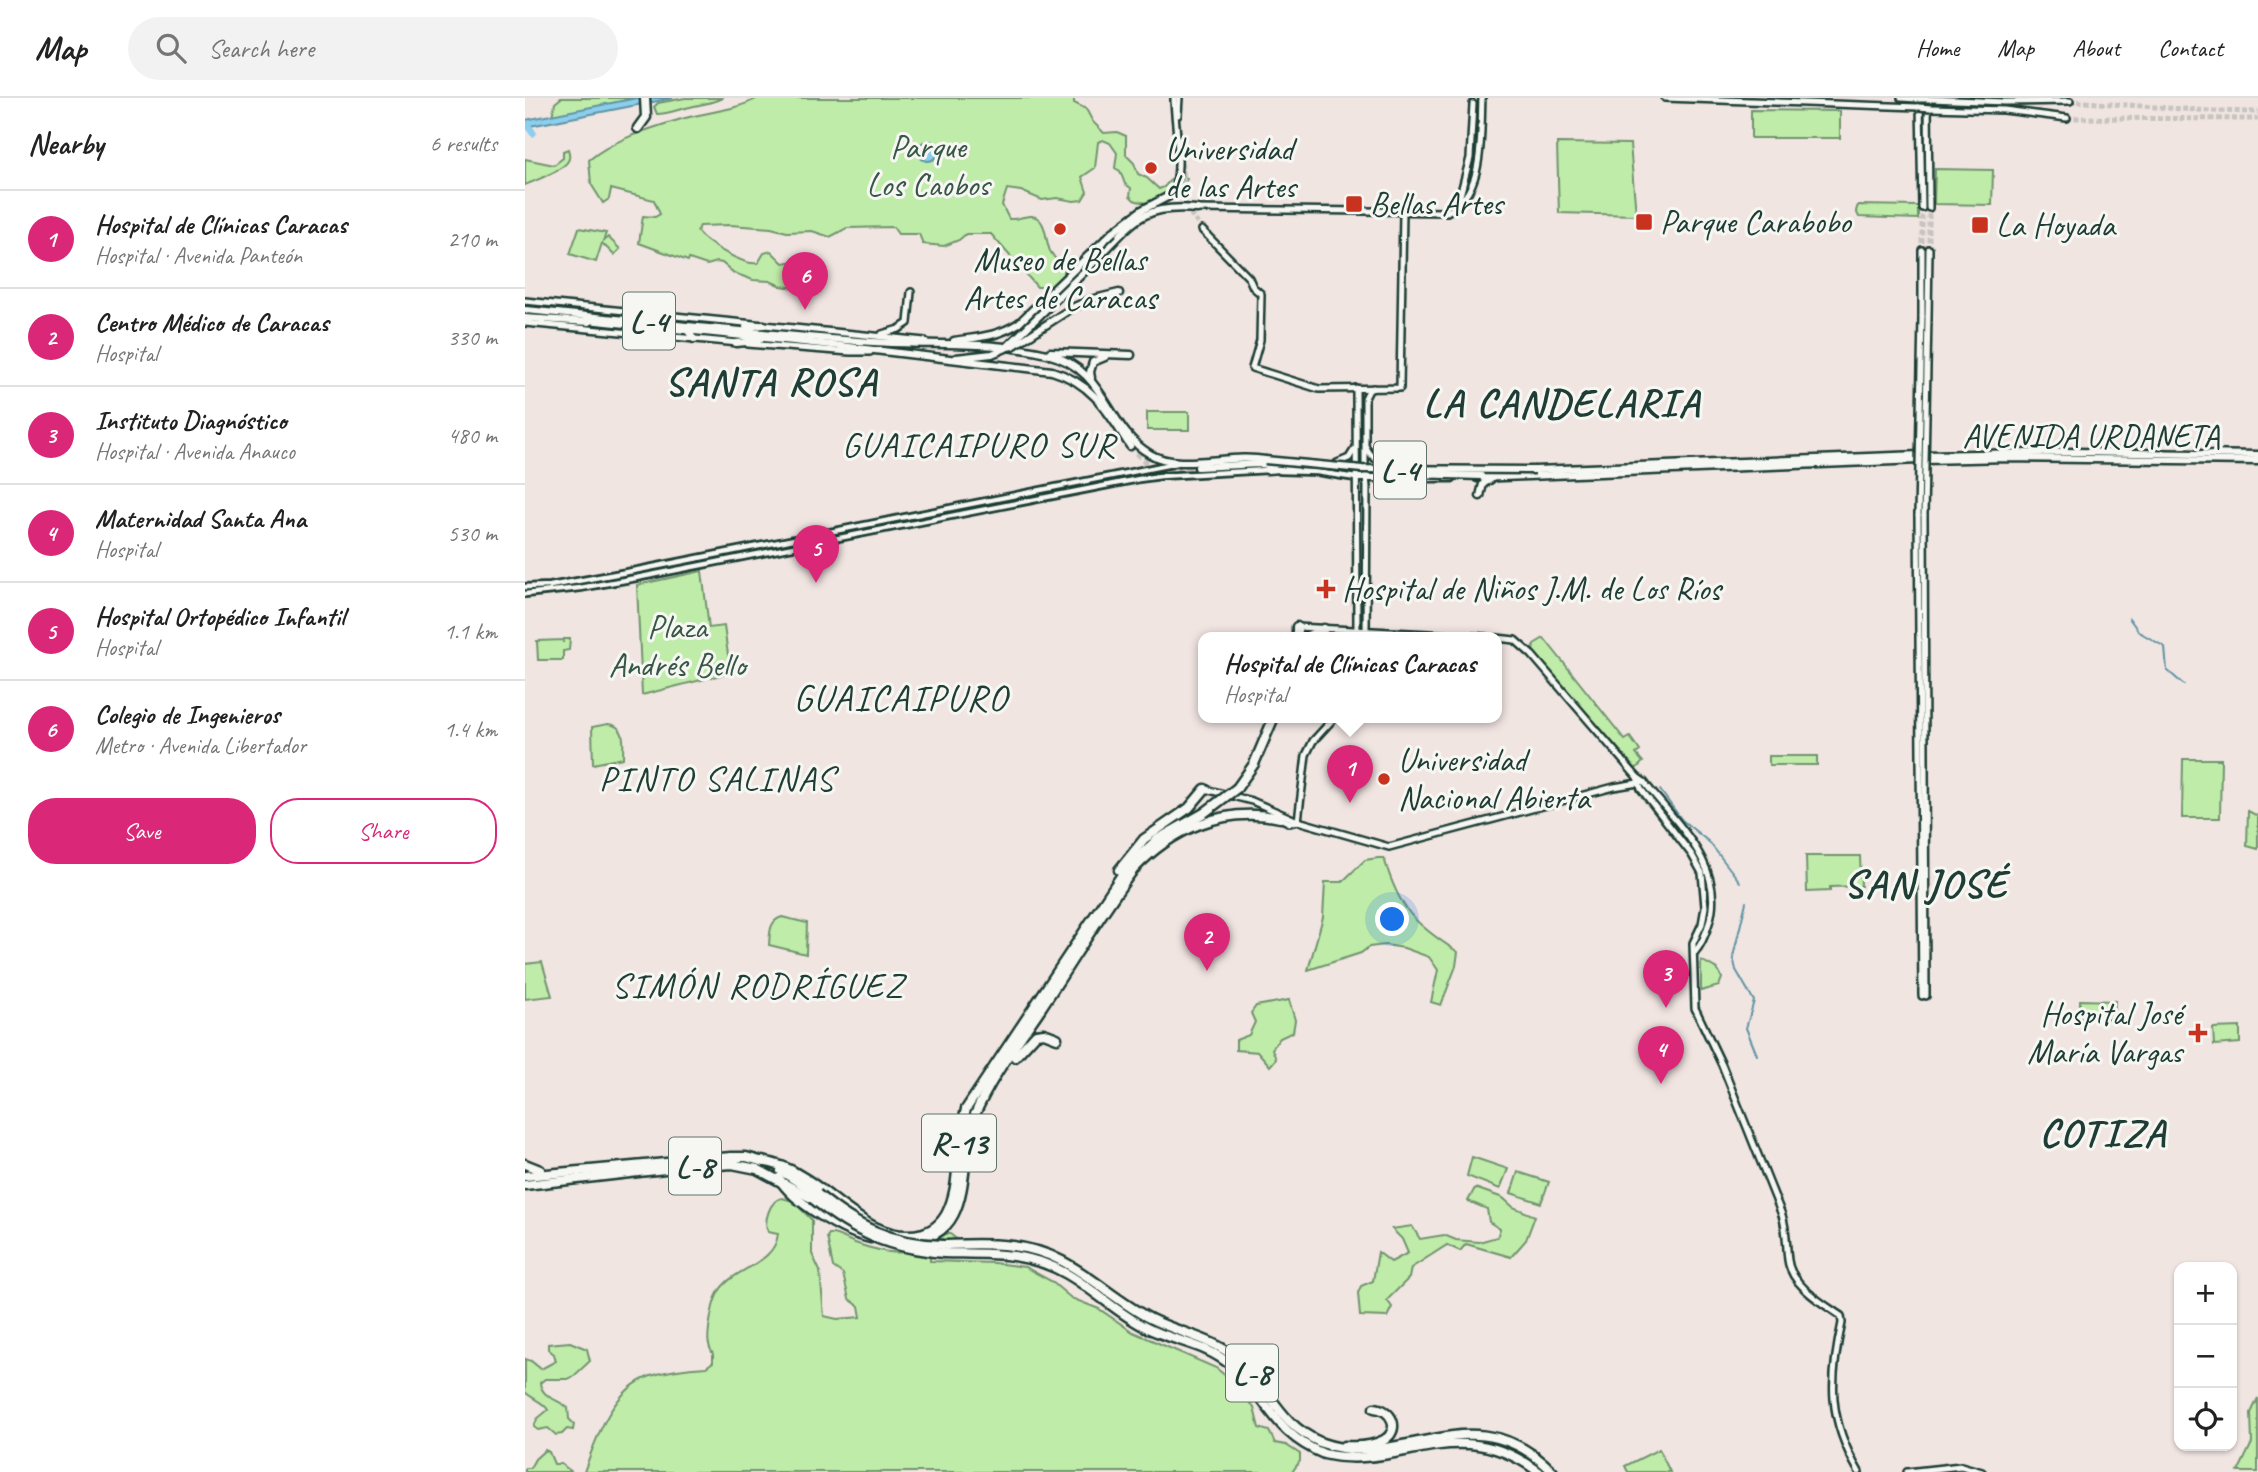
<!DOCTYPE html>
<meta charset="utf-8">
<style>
body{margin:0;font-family:Caveat,sans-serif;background:#f2f2f2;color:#222}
.controls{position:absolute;right:21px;bottom:21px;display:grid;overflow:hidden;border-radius:14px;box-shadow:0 2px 5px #0004}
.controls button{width:63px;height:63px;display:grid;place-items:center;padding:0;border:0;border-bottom:2px solid #e0e0e0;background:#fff;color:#222;font:35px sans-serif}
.you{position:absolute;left:868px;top:822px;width:24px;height:24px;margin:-18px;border:5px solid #fff;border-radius:50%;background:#1a73e8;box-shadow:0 0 0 10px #1a73e833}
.badge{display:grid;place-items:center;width:46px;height:46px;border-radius:50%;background:#db2777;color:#fff;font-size:23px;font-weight:700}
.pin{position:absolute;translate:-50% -58px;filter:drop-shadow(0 2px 4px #0008)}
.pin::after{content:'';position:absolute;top:37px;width:24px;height:21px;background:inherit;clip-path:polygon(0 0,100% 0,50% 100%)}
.popup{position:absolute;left:673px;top:534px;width:304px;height:91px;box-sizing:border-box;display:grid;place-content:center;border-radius:14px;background:#fff;filter:drop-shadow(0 2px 5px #0005);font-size:23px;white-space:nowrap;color:#767676}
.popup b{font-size:26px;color:#222}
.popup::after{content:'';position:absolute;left:50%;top:100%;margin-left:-14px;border:14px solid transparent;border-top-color:#fff}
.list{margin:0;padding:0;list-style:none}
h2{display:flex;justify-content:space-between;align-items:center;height:91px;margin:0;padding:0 28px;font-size:30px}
h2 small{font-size:23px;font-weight:400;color:#767676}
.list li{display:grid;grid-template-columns:46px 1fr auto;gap:21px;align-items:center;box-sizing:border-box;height:98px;padding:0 28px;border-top:2px solid #e0e0e0}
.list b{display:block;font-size:26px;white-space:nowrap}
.list p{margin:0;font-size:23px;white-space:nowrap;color:#767676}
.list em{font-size:23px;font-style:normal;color:#767676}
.actions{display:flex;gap:14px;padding:21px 28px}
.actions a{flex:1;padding:16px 0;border:2px solid #db2777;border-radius:28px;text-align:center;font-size:24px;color:#db2777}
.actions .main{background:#db2777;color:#fff}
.icon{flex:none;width:38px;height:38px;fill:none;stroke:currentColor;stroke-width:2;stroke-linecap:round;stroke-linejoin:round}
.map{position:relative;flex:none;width:1733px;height:1374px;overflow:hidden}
header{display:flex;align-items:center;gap:42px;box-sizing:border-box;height:98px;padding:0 35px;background:#fff;border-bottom:2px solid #e0e0e0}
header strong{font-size:33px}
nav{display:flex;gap:38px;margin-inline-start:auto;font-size:24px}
.search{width:490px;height:63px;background:#f2f2f2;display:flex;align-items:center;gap:18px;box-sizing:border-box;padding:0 24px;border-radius:38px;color:#767676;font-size:26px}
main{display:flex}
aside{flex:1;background:#fff}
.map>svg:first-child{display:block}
.green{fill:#c0eca9;stroke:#70946e;stroke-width:2}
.water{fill:#8cceed;stroke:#6094a3;stroke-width:2}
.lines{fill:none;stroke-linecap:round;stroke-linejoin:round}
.stream{stroke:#6094a3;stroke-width:2}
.river{stroke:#8cceed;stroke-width:7}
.secondary-tunnel{stroke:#c7c3bf;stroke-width:5;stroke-dasharray:5 2.5;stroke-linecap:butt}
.primary-tunnel{stroke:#c7c3bf;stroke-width:6;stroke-dasharray:6 3;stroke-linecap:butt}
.tertiary-casing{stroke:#1f3d34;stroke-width:10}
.secondary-casing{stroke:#1f3d34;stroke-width:10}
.primary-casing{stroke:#1f3d34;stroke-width:11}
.motorway-casing{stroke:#1f3d34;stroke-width:13}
.tertiary{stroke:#f6f6f2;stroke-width:4.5}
.secondary{stroke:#f6f6f2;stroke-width:5}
.primary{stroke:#f6f6f2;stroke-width:6}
.motorway{stroke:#f6f6f2;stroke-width:8}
.secondary-bridge-casing{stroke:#1f3d34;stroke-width:10;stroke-linecap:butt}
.primary-bridge-casing{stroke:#1f3d34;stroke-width:11;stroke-linecap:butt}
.motorway-bridge-casing{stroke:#1f3d34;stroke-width:13;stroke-linecap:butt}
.secondary-bridge{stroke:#f6f6f2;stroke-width:5}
.primary-bridge{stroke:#f6f6f2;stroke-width:6}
.motorway-bridge{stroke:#f6f6f2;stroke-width:8}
.poi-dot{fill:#c8321e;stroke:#f6f6f2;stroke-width:2.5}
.labels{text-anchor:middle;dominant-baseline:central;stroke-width:6;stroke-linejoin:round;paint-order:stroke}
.shield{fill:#f6f6f2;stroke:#60746d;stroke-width:2}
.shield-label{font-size:32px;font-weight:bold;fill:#1f3d34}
.park-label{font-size:33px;fill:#375746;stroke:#f6f6f2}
.poi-label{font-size:33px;fill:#1f3d34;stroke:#f6f6f2;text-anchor:start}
.street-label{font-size:33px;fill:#1f3d34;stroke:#f6f6f2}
.neighbourhood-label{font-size:35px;letter-spacing:2px;fill:#1f3d34;stroke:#f6f6f2}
.quarter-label{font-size:37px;letter-spacing:2px;fill:#1f3d34;stroke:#f6f6f2}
.district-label{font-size:40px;font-weight:bold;letter-spacing:2px;fill:#1f3d34;stroke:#f6f6f2}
</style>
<header>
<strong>Map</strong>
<div class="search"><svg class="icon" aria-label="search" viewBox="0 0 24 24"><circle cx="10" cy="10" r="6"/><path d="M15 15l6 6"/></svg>Search here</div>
<nav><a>Home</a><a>Map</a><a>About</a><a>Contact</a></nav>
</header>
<main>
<aside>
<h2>Nearby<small>6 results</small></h2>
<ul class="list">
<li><span class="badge">1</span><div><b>Hospital de Clínicas Caracas</b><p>Hospital · Avenida Panteón</p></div><em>210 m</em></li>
<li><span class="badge">2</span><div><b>Centro Médico de Caracas</b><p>Hospital</p></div><em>330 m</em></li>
<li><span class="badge">3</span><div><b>Instituto Diagnóstico</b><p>Hospital · Avenida Anauco</p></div><em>480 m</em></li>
<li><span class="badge">4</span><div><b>Maternidad Santa Ana</b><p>Hospital</p></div><em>530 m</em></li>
<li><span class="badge">5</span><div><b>Hospital Ortopédico Infantil</b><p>Hospital</p></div><em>1.1 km</em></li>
<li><span class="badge">6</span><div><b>Colegio de Ingenieros</b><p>Metro · Avenida Libertador</p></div><em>1.4 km</em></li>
</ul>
<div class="actions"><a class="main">Save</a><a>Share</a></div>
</aside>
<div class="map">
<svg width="1733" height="1374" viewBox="0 0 1733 1374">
<rect width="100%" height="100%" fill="#f1e5e2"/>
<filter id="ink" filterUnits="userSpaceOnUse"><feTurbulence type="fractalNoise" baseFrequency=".0143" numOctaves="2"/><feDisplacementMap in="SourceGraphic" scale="14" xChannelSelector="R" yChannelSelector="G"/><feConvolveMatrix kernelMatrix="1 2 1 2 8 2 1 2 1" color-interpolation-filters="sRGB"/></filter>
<g filter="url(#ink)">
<g class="green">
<polygon points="36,0 111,0 27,18 30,5"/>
<path d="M160 0H198C187 5 177 6 165 9 154 11 144 16 132 16L129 9 133 5Z"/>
<path d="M233 0H549V5L561 11 568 24 579 35 592 34 601 38V57L609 65 613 76 622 80 634 91 639 89C643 84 649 77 657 76L662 81C657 90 638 103 627 105 622 105 614 104 609 102L605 98 606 90 600 86 595 73 590 70 592 55 585 45 578 42 573 44 570 70 557 79 562 94 557 102 549 103 532 100 517 102 496 93 482 91 477 107 484 121C493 122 499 117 507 118 522 120 520 142 525 153 527 156 529 159 532 163H538L541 166 539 172 540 175 525 189H512L466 136H441L434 142 419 148 398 146 394 136H373L368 129 322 130 305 139 287 133 262 134 246 130 205 127 175 128 172 133C180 145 219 168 233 165L239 155 246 153 258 165 271 163 279 167 278 191 256 188 245 183 228 182 209 175 197 165 192 164 182 167 164 161 163 163 114 145 118 118 130 119 135 116 129 102 86 91 84 101 78 105 66 86 64 62C89 41 124 31 153 22 178 14 210 13 233 0Z"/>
<polygon points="1226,12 1315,13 1315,40 1226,40"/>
<polygon points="1032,45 1105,46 1111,117 1034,115"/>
<path d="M43 51C44 54 45 60 43 63 38 72 10 83 0 87V61L29 67 38 60V53Z"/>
<polygon points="1410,71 1468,72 1467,107 1409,106"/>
<polygon points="1333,107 1393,108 1393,121 1334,119 1331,113"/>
<polygon points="54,130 81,135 78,143 83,139 95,151 89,157 77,145 71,164 45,156"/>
<rect x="622" y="314" width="42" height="18"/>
<polygon points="177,473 184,530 199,528 204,564 200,576 117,597 112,487"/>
<polygon points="1019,540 1100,642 1105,639 1115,653 1111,656 1118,664 1111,671 1008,554 1009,546"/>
<polygon points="39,541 45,541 44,552 38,553 38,562 13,562 12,543 38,542 38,545"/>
<path d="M83 626C102 628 98 645 98 660L68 666 67 629Z"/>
<rect x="1244" y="658" width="48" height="9"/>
<polygon points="1658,661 1696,661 1695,720 1657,720"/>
<polygon points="1723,713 1733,718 1733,751 1722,748"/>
<polygon points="1281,758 1335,758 1336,788 1305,789 1305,793 1282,794"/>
<path d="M853 760H859C874 811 889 826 933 854L931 868 916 907 906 904 913 872 904 859 879 850 860 847 844 849 836 855 783 872 798 819 800 784H817L840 762Z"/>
<path d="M257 819 282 825 281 856 244 847C245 835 244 823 257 819Z"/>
<polygon points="1176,862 1192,871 1197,880 1194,888 1176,893"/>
<polygon points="17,864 27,898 0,901 0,866"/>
<polygon points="764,902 770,922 768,934 755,940 747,951 751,961 745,968 733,954 711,952 711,942 724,937 730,924 726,915 731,908"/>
<polygon points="1555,902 1590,903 1589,921 1555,921"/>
<polygon points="1715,929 1715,945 1689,947 1688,930"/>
<polygon points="947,1059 983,1071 975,1091 942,1078"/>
<polygon points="993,1074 1024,1084 1016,1105 986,1095"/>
<polygon points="950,1090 978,1100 988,1109 1010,1118 1001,1142 986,1159 941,1146 935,1153 922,1147 886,1170 884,1180 862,1202 867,1209 862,1219 835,1218 833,1195 836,1188 848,1183 853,1154 866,1164 883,1155 877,1141 867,1131 887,1128 895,1141 919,1137 931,1142 954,1144 972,1139 975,1131 964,1124 962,1111 943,1103"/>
<path d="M257 1100 268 1103 287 1122V1156L295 1173 299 1218 312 1221 336 1219 334 1208 324 1201 318 1176 308 1169 302 1139 304 1136C313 1135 321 1142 330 1145 370 1159 385 1159 421 1136H425L434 1143 421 1148 405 1160V1163L469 1165 500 1169 526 1183 546 1200 574 1211 608 1234 691 1270 712 1287 729 1310 734 1330 744 1333 750 1345 761 1347 775 1356V1363L767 1374H59C71 1340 88 1290 126 1278 144 1272 163 1270 181 1269L188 1264V1256C182 1247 183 1240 184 1230 186 1219 187 1207 192 1197 205 1169 249 1169 253 1136L243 1134C238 1123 245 1102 257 1100Z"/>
<path d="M45 1244 62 1251 65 1263 49 1278 43 1281H20L15 1285C17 1300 33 1301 43 1310L44 1321 49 1326 48 1332 42 1331 37 1336 31 1337 23 1330 13 1332 9 1329 12 1321 23 1312C19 1304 7 1301 0 1294V1261L6 1263 16 1271 31 1263 29 1256 23 1251V1246Z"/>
<polygon points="1733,1300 1733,1374 1713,1374 1727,1345 1726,1315"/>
<polygon points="1134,1351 1145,1374 1103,1374 1100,1368"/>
<polygon points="20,1352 24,1354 29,1366 36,1366 47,1374 0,1374 0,1370 5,1370 10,1361"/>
</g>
<g class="water">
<polygon points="112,0 148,0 0,29 0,22"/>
<circle cx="403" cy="53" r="10"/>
</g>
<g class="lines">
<g class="stream">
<polyline points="1604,520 1614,534 1640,549 1642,572 1659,587"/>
<polyline points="1135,692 1157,722 1184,744 1215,784"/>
<polyline points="1221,804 1208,859 1211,872 1229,903 1221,930 1232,957"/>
</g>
<polyline class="river" points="3,28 8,35"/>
<g class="secondary-tunnel">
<polyline points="1545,3 1686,13 1733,14"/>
<polyline points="653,17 655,40"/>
<polyline points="1542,20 1733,21"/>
<polyline points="655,50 661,109 677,132"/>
<polyline points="1397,110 1397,152"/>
<polyline points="1404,151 1404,110"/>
</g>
<path class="primary-tunnel" d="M605 348C629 376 639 372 673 369"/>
<g class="tertiary-casing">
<g id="tertiary">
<polyline points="755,373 792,374 831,380"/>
<polyline points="0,489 25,488 113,472 652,365"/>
<polyline points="0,496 55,490 111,480 614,381 636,378 743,372"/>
</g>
</g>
<g class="secondary-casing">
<g id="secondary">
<polyline points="1140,0 1393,9"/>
<polyline points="1376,0 1392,1"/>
<polyline points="1403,0 1404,110"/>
<polyline points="1405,1 1480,4 1545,3"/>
<polyline points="1395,7 1397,110"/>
<polyline points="1406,10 1479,12 1542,20"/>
<polyline points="653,17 654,0"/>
<path d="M644 98C661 81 649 24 649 0"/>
<polyline points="933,105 945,60 948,6"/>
<path d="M672 111 922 114C961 95 955 36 957 0"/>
<polyline points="677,132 724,180 728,189 736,196 735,242 727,270 794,291 875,290 878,113"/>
<polyline points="1397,152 1397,219"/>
<polyline points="0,203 400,243"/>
<polyline points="1403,219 1404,151"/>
<polyline points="0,225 213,245"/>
<polyline points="357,236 374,231 383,225 386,194"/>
<polyline points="223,246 325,254 345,254"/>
<polyline points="831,290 832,539"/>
<path d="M841 349C849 366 861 364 877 368"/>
<polyline points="812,365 824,360 829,352"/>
<polyline points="1393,417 1397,898"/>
<polyline points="1399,417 1401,898"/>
<polyline points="772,529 961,539"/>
<polyline points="841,539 842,389 840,369 840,300 844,292 848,290"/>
<path d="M972 540 990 542 1007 557 1112 679 1119 684C1150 724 1202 769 1184 825 1181 835 1177 846 1170 854"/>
<path d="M1112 679 1116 691 1167 757 1177 775 1180 809 1177 826 1168 845 1170 910 1197 967 1257 1117C1262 1132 1261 1146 1263 1162 1266 1187 1297 1205 1316 1218L1317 1225C1304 1283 1303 1321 1334 1374"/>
<polyline points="680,691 727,703 773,723 864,749 1089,689 1119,684"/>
<polyline points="755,720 765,725 773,723"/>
<polyline points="773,723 781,657 788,643 810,619"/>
<polyline points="1382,1374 1436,1368 1457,1374"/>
</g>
</g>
<g class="primary-casing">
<g id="primary">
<polyline points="588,134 617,112 644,98"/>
<path d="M570 163C608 125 614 106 672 111"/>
<polyline points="565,202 594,195"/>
<path d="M0 212C116 223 232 236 348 244 406 248 465 242 522 256 583 271 580 330 625 356 655 374 706 355 740 362"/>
<polyline points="0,220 64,224"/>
<path d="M62 222 307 247 527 273C568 285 583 314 605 348"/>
<polyline points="221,229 239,227"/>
<polyline points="162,232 169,241"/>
<path d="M429 243C454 239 472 239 494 225"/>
<polyline points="211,245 233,243"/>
<polyline points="525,254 606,257"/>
<polyline points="431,260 467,256 481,250"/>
<polyline points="566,280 565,274 568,264 580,259"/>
<polyline points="1400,357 1551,354 1733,357"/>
<polyline points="1400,362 1484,360 1733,363"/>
<polyline points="673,369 734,366 772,369"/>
<polyline points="742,372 756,371"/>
<polyline points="1010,372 1395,357"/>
<polyline points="831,380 927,380"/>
<polyline points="952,380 1395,362"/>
<polyline points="955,398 958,386 966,381"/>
</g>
</g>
<g class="motorway-casing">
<g id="motorway">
<polyline points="113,30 121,19 120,0"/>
<polyline points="772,539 772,529"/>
<polyline points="781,539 799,531"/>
<polyline points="712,690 729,666 749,619"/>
<polyline points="594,772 619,741 664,710 680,691"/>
<polyline points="490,959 511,936 519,935 532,940"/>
<path d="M236 1063C250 1065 264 1070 276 1078 312 1098 350 1148 398 1135 411 1131 419 1123 424 1110 433 1089 432 1065 434 1042 435 1032 439 1021 441 1011L602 769 633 741 679 715"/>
<polyline points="0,1066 15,1072"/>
<polyline points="256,1073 292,1096"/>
<polyline points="0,1078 206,1059 221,1059 239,1064"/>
<path d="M254 1080C268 1104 319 1135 346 1140"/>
<polyline points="0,1087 140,1071 207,1066 232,1071 288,1101"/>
<path d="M384 1142C452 1140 432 1062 449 1019 465 980 493 944 516 910 547 864 575 816 608 772 647 731 698 708 755 720"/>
<path d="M418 1147C459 1146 499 1143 537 1163 568 1179 594 1205 626 1221 656 1236 690 1240 716 1264 747 1293 753 1326 797 1345 879 1374 948 1293 1028 1374"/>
<path d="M419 1155C463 1156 503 1153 542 1176 570 1192 593 1216 622 1230 651 1244 683 1246 708 1269 744 1301 748 1335 799 1356 875 1374 931 1312 1014 1374"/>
<path d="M819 1348C832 1349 847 1348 859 1342 876 1332 867 1311 849 1310"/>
</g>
</g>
<use href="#tertiary" class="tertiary"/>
<use href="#secondary" class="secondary"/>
<use href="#primary" class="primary"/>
<use href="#motorway" class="motorway"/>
<g class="secondary-bridge-casing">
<g id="secondary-bridge">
<polyline points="1392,1 1405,1"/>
<polyline points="1393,9 1406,10"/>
<polyline points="1393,417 1397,219"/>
<polyline points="1399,417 1403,219"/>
</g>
</g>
<g class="primary-bridge-casing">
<g id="primary-bridge">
<polyline points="494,225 588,134"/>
<polyline points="482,249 570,163"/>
<polyline points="482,249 488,248 547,210 565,202"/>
<polyline points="740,362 837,371 1010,372"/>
<polyline points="854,375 956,378"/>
</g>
</g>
<g class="motorway-bridge-casing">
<g id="motorway-bridge">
<polyline points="679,715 712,690"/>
<path d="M292 1096C332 1129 366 1146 418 1147"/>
<path d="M288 1101C331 1136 364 1150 419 1155"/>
</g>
</g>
<use href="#secondary-bridge" class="secondary-bridge"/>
<use href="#primary-bridge" class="primary-bridge"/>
<use href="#motorway-bridge" class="motorway-bridge"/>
</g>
</g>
<g class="poi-dot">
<circle cx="626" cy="70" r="7"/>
<rect x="820" y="97" width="18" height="18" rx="3.5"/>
<rect x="1110" y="115" width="18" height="18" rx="3.5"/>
<rect x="1446" y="118" width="18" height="18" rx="3.5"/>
<circle cx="535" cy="131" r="7"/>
<path d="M797.5 480.5h7v7h7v7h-7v7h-7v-7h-7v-7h7z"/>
<circle cx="859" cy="681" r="7"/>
<path d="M1669.5 924.5h7v7h7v7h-7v7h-7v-7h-7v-7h7z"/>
</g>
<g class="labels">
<g class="shield">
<rect x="98" y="194.5" width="52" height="57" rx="5"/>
<rect x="849" y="343.5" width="52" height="57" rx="5"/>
<rect x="397" y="1016.5" width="74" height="57" rx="5"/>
<rect x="144" y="1039.5" width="52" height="57" rx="5"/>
<rect x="701" y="1246.5" width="52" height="57" rx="5"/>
</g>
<g class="shield-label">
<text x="124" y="223">L-4</text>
<text x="875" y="372">L-4</text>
<text x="434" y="1045">R-13</text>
<text x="170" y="1068">L-8</text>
<text x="727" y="1275">L-8</text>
</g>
<g class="park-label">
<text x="403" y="49">Parque<tspan x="403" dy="38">Los Caobos</tspan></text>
<text x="152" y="529">Plaza<tspan x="152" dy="38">Andrés Bello</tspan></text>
</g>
<g class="poi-label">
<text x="640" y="51">Universidad<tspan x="640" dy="38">de las Artes</tspan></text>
<text x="845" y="106">Bellas Artes</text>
<text x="1135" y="124">Parque Carabobo</text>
<text x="1471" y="127">La Hoyada</text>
<text x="535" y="162" text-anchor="middle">Museo de Bellas<tspan x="535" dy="38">Artes de Caracas</tspan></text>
<text x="817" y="491">Hospital de Niños J.M. de Los Ríos</text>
<text x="873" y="662">Universidad<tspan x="873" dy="38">Nacional Abierta</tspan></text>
<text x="1657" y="916" text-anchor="end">Hospital José<tspan x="1657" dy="38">María Vargas</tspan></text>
</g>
<g class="street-label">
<text x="1566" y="338">AVENIDA URDANETA</text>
</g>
<g class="neighbourhood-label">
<text x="454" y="346">GUAICAIPURO SUR</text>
<text x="192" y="680">PINTO SALINAS</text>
<text x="233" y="887">SIMÓN RODRÍGUEZ</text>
</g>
<g class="quarter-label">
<text x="376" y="599">GUAICAIPURO</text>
</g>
<g class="district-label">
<text x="246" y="284">SANTA ROSA</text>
<text x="1037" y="305">LA CANDELARIA</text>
<text x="1401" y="786">SAN JOSÉ</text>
<text x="1578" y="1035">COTIZA</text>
</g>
</g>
</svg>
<div class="controls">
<button>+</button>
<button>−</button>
<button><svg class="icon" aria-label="locate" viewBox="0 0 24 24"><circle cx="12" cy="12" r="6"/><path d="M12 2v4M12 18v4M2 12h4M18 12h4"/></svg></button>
</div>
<div class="you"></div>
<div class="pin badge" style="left:825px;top:705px">1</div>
<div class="popup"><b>Hospital de Clínicas Caracas</b>Hospital</div>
<div class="pin badge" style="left:682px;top:873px">2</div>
<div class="pin badge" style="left:1141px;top:910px">3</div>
<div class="pin badge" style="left:1136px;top:986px">4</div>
<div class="pin badge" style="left:291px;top:485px">5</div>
<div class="pin badge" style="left:280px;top:212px">6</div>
</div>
</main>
